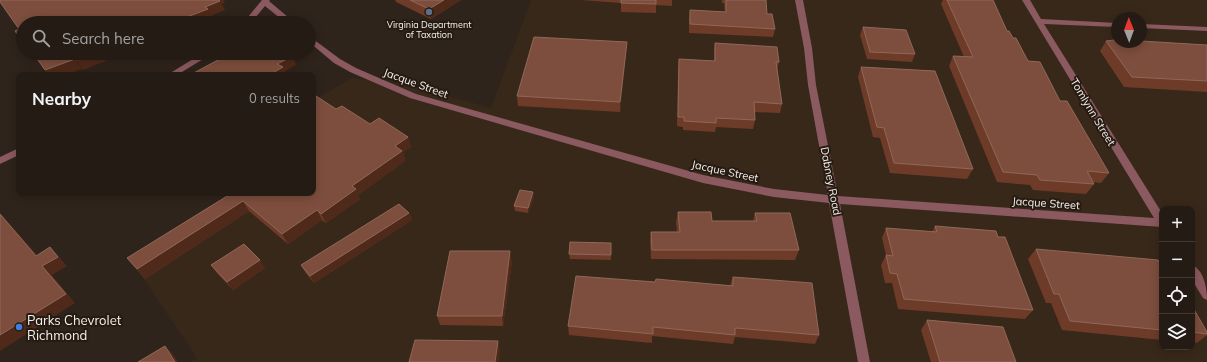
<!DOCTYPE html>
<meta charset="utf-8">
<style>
body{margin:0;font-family:Mulish,sans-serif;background:#2b241d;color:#f1f3f6}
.controls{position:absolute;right:12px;bottom:12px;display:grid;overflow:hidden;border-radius:8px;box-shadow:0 2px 10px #0003}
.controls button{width:36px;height:36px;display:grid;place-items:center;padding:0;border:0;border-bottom:1px solid #403934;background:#231b14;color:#f1f3f6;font:20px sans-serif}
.compass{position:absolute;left:1111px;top:12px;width:36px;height:36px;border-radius:50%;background:#231b14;box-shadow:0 2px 10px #0003;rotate:359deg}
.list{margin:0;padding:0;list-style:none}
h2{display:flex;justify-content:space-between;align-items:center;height:52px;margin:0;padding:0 16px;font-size:17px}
h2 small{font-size:13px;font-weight:400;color:#a3a1a0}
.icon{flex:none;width:22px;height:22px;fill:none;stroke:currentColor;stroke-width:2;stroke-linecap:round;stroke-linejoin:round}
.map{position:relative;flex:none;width:1207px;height:362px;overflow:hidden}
.search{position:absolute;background:#231b14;box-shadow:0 2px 10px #0003;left:16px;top:16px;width:300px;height:44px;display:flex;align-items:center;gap:10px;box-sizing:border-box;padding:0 14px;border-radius:22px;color:#a3a1a0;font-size:15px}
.panel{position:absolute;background:#231b14;box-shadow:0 2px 10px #0003;left:16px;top:72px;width:300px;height:124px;border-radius:8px}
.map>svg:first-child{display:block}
.built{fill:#38281a;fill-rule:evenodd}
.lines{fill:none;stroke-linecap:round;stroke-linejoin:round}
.minor{fill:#8b5960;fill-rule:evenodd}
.wall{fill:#6e3b28}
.shaded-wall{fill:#4f291a}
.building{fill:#7d4e3d;stroke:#906858}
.service-dot{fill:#5c6f8a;stroke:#251b12;stroke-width:1.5}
.shop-dot{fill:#3f7fe0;stroke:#251b12;stroke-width:1.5}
.labels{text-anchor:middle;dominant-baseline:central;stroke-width:4;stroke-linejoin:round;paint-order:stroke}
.far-poi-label{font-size:9px;fill:#f7f0ea;stroke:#251b12}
.street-label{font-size:11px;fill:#f7f0ea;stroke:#251b12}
.near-poi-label{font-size:13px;fill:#f7f0ea;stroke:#251b12;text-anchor:start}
</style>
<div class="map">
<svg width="1207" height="362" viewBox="0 0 1207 362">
<rect width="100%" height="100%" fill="#2f241b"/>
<path class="built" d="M531 0H1207V362H191L197 358 133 263 238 193H313V101L352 78 404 84 491 108ZM1117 18H1141V42H1117ZM1162 209H1192V347H1162Z"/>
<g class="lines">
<g class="minor">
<polygon points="262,0 270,0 269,1 295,23 286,23 265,6 251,23 243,23"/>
<polygon points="795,0 803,0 812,48 816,85 838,196 1154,218 1022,0 1030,0 1041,19 1117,23 1117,27 1044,24 1162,213 1162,227 840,204 870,362 858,362 829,203 774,197 703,183 410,98 350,72 334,63 309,42 309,36 340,59 356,68 416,94 703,175 774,189 828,195 808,85 804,48"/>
<polygon points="1141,24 1207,27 1207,31 1141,28"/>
<polygon points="203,53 213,53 177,75 167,75"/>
<polygon points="19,148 19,155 0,164 0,157"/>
<path d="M1192 265C1204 270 1207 289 1207 300L1203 298 1192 280Z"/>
</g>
</g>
<g class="wall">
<polygon points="395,0 461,0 431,19 396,2"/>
<polygon points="581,0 672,0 672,6 656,5 656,13 621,12 621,3"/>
<polygon points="722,0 766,0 767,14 775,29 773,37 689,33 689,19 690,10 725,12 724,3 722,3"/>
<polygon points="943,0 993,0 1007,31 1013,38 1028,61 1060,101 1109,173 1101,183 1093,182 1094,184 1086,194 1033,190 1030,185 997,182 949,66 953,56 964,57 941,4"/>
<polygon points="863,27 915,54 912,62 867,59 860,35"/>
<polygon points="1106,41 1207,45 1207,92 1124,87 1100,51"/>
<polygon points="715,43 779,62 777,70 782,104 780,113 754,112 755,120 753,129 716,127 715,132 683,130 683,127 677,126 678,69 679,59 714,61 714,52"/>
<polygon points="626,52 620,112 518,106 517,96"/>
<polygon points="861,67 973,169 967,179 890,173 880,138 873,137 858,77"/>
<polygon points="336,109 370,124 408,137 411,147 403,152 405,161 358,195 360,199 326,223 322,220 288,244 249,211 145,279 127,258 232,193 313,193"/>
<polygon points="534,197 528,213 515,211 514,206"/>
<polygon points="678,212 712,221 753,221 755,213 799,250 795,260 651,259 650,242 651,232 677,232 676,222"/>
<polygon points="409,213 412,220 314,283 305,272 301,265"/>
<polygon points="935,226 1033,310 1025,319 898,309 892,283 885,283 881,265 886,255 882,238 886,228 932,232"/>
<polygon points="611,243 611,260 570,259 569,254"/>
<polygon points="1036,249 1162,266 1162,340 1062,330 1051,303 1046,303 1028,259"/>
<polygon points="512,261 503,326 440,325 437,316"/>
<polygon points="211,265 265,268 233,290 217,273"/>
<polygon points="733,277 819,335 815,344 735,337 733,344 652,336 652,343 569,335 568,326 655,282 730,285"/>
<polygon points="927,320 1016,362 931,362 921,330"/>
<polygon points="1192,332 1207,334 1207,335 1197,343 1192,342"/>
</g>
<g class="shaded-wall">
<polygon points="216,0 224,0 225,3 222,4 225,10 211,16 212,18 201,23 171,23 205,7"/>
<polygon points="444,0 461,0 431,19 429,9"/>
<polygon points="627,42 620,112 620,102"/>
<polygon points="31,53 34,53 36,56 34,57"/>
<polygon points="94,53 126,53 83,70 76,60"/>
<polygon points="293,56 296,65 285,71 286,75 269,75 277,64"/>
<polygon points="75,59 82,69 65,75 48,75 45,70"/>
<polygon points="261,73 262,75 256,75"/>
<polygon points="408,137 411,147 403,152 405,161 358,195 360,199 326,223 321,214 352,186 395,146"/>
<polygon points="533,192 534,197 528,213 528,208"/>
<polygon points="243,201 249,211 145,279 137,269"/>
<polygon points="317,210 322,220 288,244 282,234"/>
<polygon points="0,213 45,264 50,247 59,257 67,266 52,275 75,303 0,351 0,335 42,266 0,214"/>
<polygon points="409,213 412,220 314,283 310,276"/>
<polygon points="510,251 512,261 503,326 502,316"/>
<polygon points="260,260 265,268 233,290 227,282"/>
<polygon points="498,341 500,350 499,362 495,362"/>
<polygon points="165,346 172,353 178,362 175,362"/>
</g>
<g class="building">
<polygon points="0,0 219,0 220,1 205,7 208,9 171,23 23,23 23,42 15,31 19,29 0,2"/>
<polygon points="410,0 444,0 429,9"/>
<polygon points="621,0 656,0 656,4 621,3"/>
<polygon points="726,0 766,0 767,14 772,14 775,29 690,24 690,10 726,12"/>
<polygon points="947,0 993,0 1007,31 1009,31 1013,38 1016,38 1028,61 1040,62 1060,101 1067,101 1109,173 1087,171 1094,184 1040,180 1037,175 1003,172 953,56 973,57"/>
<polygon points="863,27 906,30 915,54 870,52"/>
<polygon points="534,37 627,42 620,102 517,96"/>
<polygon points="1114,40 1117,40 1117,42 1141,42 1141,41 1207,45 1207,81 1132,77 1106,41"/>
<polygon points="715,43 777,47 779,62 776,62 782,104 754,102 755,120 716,118 716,123 684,121 684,117 678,117 679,59 715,61"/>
<polygon points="33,53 94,53 76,60 75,59 45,70"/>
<polygon points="231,53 288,53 293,56 277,64 283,67 269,75 264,75 261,73 256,75 190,75"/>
<polygon points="861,67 935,71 973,169 894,163 884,128 877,127"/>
<polygon points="313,94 336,109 342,106 370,124 379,118 408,137 395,146 402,151 352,186 356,189 321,214 317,210 282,234 243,201 137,269 127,258 232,193 313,193"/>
<polygon points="520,190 533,192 528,208 514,206"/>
<polygon points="399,204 409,213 310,276 301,265"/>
<polygon points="678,212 711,212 712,221 757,221 755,213 790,213 799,250 652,250 651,232 680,232"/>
<polygon points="0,214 36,256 50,247 58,257 42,266 66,294 0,335"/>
<polygon points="935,226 996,231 998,237 1005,237 1033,310 904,299 897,274 890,273 886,255 893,256 886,228 937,232"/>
<polygon points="570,242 611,243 611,255 569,254"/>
<polygon points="244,244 260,260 227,282 211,265"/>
<polygon points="1036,249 1158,260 1162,266 1162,330 1070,321 1059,294 1054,294"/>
<polygon points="450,251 510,251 502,316 437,316"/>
<polygon points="576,276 655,282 656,279 733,286 733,277 812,283 819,335 735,328 735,335 653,327 653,334 568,326"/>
<polygon points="1192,306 1207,332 1207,334 1192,332"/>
<polygon points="927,320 1003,327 1016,362 940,362"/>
<polygon points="415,340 498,341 495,362 409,362"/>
<polygon points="165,346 175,362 138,362"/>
</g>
<circle class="service-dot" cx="429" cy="12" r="4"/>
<circle class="shop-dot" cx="19" cy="327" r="4"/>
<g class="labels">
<g class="far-poi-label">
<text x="429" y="24">Virginia Department<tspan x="429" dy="10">of Taxation</tspan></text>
</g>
<g class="street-label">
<text transform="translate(416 83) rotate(20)">Jacque Street</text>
<text transform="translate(1093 112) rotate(59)">Tomlynn Street</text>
<text transform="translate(725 171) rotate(12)">Jacque Street</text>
<text transform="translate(831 181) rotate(79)">Dabney Road</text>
<text transform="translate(1046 203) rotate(4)">Jacque Street</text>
</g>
<g class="near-poi-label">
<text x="27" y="320">Parks Chevrolet<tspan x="27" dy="15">Richmond</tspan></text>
</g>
</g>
</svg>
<div class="controls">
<button>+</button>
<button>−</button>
<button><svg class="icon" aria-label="locate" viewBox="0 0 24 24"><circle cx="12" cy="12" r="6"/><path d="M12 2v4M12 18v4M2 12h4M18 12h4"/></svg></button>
<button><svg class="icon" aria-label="layers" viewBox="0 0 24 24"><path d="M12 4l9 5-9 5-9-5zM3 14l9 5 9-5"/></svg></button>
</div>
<svg class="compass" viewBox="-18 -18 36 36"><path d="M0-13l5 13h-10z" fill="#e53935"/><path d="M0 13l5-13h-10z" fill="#a3a1a0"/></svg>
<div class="search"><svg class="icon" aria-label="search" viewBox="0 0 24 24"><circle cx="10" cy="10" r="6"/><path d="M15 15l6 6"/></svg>Search here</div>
<section class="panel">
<h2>Nearby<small>0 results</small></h2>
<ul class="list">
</ul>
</section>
</div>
